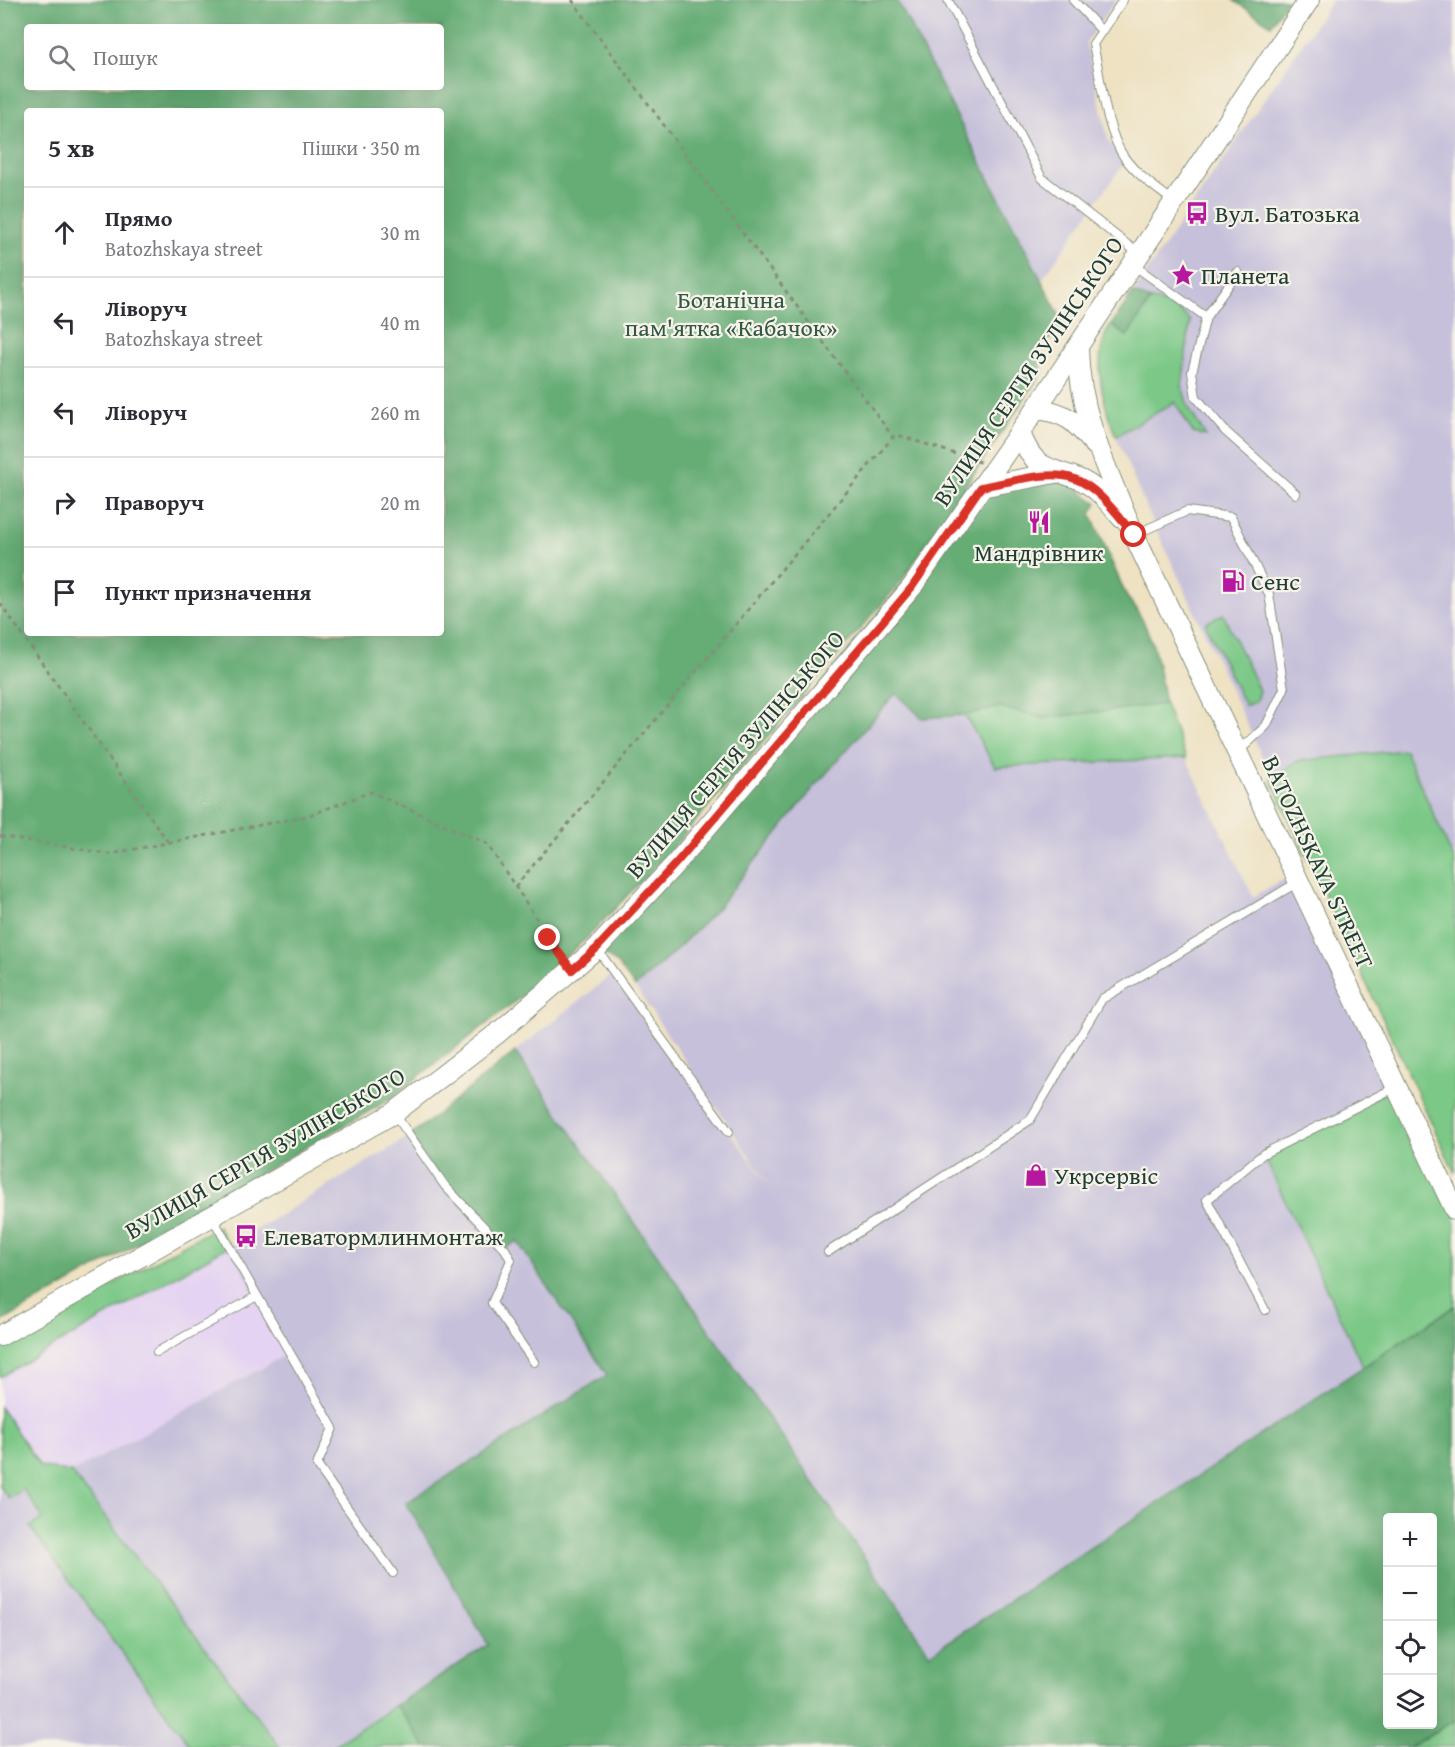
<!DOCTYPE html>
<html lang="uk">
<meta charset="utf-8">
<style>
body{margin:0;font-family:"Gentium Book Plus",serif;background:#f2f2f3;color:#2b2b33}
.controls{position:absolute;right:18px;bottom:18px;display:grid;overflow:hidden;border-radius:6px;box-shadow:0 6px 24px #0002}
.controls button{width:54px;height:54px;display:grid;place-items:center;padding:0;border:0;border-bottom:2px solid #e1e1e2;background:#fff;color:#2b2b33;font:30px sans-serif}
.stop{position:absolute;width:18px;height:18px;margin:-14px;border:4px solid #d93025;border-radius:50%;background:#fff}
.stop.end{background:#d93025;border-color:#fff;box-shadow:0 2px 6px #0008}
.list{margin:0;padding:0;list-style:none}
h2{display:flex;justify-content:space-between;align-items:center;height:78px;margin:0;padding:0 24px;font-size:26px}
h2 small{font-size:20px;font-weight:400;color:#7c7c81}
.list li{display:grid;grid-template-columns:39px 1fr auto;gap:18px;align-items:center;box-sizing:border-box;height:90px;padding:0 24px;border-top:2px solid #e1e1e2}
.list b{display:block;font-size:22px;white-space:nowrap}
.list p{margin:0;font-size:20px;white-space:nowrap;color:#7c7c81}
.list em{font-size:20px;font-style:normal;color:#7c7c81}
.icon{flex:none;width:33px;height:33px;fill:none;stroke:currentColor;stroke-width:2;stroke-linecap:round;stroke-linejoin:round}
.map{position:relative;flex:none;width:1455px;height:1747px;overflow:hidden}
.search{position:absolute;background:#fff;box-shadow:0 6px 24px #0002;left:24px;top:24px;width:420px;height:66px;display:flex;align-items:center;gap:15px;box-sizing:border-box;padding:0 21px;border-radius:6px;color:#7c7c81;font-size:22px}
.panel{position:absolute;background:#fff;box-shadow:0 6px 24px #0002;left:24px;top:108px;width:420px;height:528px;border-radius:6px}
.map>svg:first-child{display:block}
.built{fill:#e4d3f2}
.industrial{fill:#c6c0da}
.green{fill:#7cc887;stroke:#4e825e;stroke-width:1.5}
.forest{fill:#65ac74;stroke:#427454;stroke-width:1.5;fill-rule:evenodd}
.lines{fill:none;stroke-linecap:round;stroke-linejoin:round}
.service-casing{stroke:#86907c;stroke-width:10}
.tertiary-casing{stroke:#86907c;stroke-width:22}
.path{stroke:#86907c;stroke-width:3;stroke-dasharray:4.5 4.5;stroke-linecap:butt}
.service{stroke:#fff;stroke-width:8}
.tertiary{stroke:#fff;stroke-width:20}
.route{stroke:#d93025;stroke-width:8}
.labels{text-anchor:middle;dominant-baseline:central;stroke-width:4.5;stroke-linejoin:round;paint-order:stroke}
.poi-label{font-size:24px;fill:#1f3d34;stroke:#f7f3e8;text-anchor:start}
.park-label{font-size:24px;fill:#325945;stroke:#f7f3e8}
.street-label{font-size:24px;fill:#1f3d34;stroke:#f7f3e8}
</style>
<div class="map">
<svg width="1455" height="1747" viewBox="0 0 1455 1747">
<rect width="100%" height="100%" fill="#f7f3e8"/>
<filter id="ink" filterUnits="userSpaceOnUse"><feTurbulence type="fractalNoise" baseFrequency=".0167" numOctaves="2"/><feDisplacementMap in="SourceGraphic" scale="12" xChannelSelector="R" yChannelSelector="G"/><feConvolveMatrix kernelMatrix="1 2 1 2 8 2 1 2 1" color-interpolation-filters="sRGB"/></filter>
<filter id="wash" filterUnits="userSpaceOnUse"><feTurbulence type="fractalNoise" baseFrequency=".008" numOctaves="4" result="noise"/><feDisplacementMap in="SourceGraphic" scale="24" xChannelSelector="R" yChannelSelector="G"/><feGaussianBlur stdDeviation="1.35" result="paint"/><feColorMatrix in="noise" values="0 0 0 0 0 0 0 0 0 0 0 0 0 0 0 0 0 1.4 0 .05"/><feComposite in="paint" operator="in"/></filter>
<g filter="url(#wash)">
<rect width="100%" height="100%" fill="#eee2c3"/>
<polygon class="built" points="229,1246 289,1353 72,1473 41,1466 0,1407 0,1377"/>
<g class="industrial">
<polygon points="897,0 1116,0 1086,42 1108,139 1124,163 1041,281"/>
<polygon points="1332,0 1455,0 1455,1173 1141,496 1107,415 1099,382 1104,335"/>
<polygon points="896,693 922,718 965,715 995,767 1186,758 1253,897 1295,873 1397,1087 1264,1154 1363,1367 930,1655 681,1289 515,1052 614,973 773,1191 635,987 671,955 715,911 812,790"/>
<polygon points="410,1136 505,1249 517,1240 607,1375 406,1503 488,1645 332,1747 280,1747 72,1473 289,1353 229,1246"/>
<polygon points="0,1486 9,1499 23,1489 43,1518 30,1527 191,1747 0,1747"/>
</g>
<g class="green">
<path d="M1151 300C1167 303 1180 308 1190 321L1182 387 1189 409 1206 436 1193 433 1175 402 1116 436C1103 405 1090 356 1111 325L1127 336Z"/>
<polygon points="1223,614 1259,690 1256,701 1245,706 1205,623"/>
<polygon points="1165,704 1186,758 995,767 965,715 1000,707 1044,718"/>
<polygon points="1405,750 1455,862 1455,1173 1271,780 1297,761"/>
<polygon points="1397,1087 1455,1210 1455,1306 1363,1367 1263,1154"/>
<polygon points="218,1226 229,1246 0,1377 0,1347"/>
<polygon points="0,1407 40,1466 72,1473 280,1747 191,1747 30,1527 43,1518 23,1489 9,1499 0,1486"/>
<polygon points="396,1705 426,1747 332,1747"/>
<polygon points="1455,1720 1455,1747 1409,1747"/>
</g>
<g class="forest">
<path d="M0 0H897L1066 328 1033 351 1043 371 902 580 669 852 588 937 521 997 387 1101 0 1323ZM27 27H441V87H27ZM27 111H441V633H27Z"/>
<polygon points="1233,0 1287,0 1271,25"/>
<polygon points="1133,293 1151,300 1127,336 1111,325"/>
<path d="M1055 473 1097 503 1091 514 1127 597C1154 629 1158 664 1165 704L1044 718 1000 707 965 715 922 718 896 693 812 790 715 911 671 955 635 987 618 965 597 948 677 862 981 487Z"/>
<path d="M515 1052 681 1289 930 1654 1455 1306V1720L1409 1747H426L396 1705 488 1645 406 1503 607 1375 517 1241 505 1249 445 1186 410 1136ZM1388 1518H1432V1724H1388Z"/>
</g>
</g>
<g filter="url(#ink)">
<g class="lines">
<g class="service-casing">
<g id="service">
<polyline points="948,0 1042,178 1138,253"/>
<polyline points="1073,0 1102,31"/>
<path d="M1123 0 1093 44C1101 77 1105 129 1124 157 1137 175 1156 188 1173 201"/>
<polyline points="1132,264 1206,317"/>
<polyline points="1238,272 1206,317 1192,372 1196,397 1225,431 1296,494"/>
<polyline points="1134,535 1187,511 1231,517 1269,594 1284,689 1266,726 1238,752"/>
<polyline points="597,949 729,1132"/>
<polyline points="394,1113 445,1186 505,1249 511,1260 492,1303 534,1362"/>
<polyline points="212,1217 333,1428 317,1465 393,1573"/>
<polyline points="828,1252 1030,1120 1102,999 1298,882"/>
<polyline points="1265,1310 1207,1200 1263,1154 1396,1087"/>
<polyline points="157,1352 257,1296"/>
</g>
</g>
<g class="tertiary-casing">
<g id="tertiary">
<path d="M1078 348C1079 416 1109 473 1134 535L1455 1210"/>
<path d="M1036 409C1067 412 1075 422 1094 444"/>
<path d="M1020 433C1034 469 1044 466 1076 478 1095 485 1109 502 1122 518"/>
<polyline points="981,487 1055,473"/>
<polyline points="0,1336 394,1113 499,1032 597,948 677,862 912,587 1036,409 1309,0"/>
</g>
</g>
<g class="path">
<polyline points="572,0 893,437"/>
<polyline points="0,603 168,842"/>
<polyline points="0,836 109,854 307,816 371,792 487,844 562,957"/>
<polyline points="515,887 893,437 901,436 980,462"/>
</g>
<use href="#service" class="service"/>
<use href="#tertiary" class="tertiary"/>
</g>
</g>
<g class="lines" filter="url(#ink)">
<path class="route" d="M548 938 572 970 597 948 677 862 880 625 912 587 981 487C1067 470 1077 461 1134 535"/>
</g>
<defs>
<g id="bus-bare" transform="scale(1.8)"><path d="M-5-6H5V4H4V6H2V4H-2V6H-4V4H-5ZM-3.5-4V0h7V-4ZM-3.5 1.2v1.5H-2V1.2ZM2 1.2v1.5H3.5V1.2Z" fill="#b5179e" stroke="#f7f3e8" stroke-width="2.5" paint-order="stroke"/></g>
<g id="sight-bare" transform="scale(1.8)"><path d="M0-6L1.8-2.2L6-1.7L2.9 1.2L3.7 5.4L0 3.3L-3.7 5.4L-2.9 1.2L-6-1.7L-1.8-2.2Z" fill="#b5179e" stroke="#f7f3e8" stroke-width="2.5" paint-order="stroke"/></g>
<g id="restaurant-bare" transform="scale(1.8)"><path d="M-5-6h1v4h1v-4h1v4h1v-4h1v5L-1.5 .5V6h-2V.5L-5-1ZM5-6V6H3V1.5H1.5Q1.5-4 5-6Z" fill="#b5179e" stroke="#f7f3e8" stroke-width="2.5" paint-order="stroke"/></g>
<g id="fuel-bare" transform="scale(1.8)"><path d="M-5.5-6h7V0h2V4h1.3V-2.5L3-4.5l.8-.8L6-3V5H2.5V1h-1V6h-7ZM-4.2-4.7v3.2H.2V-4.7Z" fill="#b5179e" stroke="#f7f3e8" stroke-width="2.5" paint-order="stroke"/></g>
<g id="shop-bare" transform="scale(1.8)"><path d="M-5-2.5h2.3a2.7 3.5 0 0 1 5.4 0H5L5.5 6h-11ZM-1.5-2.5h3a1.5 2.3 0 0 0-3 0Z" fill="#b5179e" stroke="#f7f3e8" stroke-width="2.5" paint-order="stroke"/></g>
</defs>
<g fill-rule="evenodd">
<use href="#bus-bare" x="1197" y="213"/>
<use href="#sight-bare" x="1183" y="275"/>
<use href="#restaurant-bare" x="1039" y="522"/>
<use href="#fuel-bare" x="1233" y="581"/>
<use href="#shop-bare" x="1036" y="1175"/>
<use href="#bus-bare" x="246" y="1236"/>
</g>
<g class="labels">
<g class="poi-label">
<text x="1215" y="213">Вул. Батозька</text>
<text x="1201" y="275">Планета</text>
<text x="1039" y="552" text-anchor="middle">Мандрівник</text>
<text x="1251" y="581">Сенс</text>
<text x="1054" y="1175">Укрсервіс</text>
<text x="264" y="1236">Елеватормлинмонтаж</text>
</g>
<g class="park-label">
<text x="731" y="299">Ботанічна<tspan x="731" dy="28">пам'ятка «Кабачок»</tspan></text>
</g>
<g class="street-label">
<text transform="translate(1028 371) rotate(-56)">ВУЛИЦЯ СЕРГІЯ ЗУЛІНСЬКОГО</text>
<text transform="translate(735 754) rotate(-49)">ВУЛИЦЯ СЕРГІЯ ЗУЛІНСЬКОГО</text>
<text transform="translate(1318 862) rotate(65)">BATOZHSKAYA STREET</text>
<text transform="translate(265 1153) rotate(-30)">ВУЛИЦЯ СЕРГІЯ ЗУЛІНСЬКОГО</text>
</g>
</g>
</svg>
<div class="controls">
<button>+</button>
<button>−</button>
<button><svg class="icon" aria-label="locate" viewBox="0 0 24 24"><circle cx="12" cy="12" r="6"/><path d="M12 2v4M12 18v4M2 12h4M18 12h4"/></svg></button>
<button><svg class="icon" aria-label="layers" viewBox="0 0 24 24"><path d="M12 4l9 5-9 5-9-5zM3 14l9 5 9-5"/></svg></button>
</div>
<div class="stop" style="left:1134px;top:535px"></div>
<div class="stop end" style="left:548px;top:938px"></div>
<div class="search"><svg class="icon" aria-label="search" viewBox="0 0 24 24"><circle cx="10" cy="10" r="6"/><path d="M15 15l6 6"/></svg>Пошук</div>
<section class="panel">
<h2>5 хв<small>Пішки · 350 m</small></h2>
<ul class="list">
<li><svg class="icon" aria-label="ahead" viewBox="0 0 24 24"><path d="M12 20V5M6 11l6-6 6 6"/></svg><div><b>Прямо</b><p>Batozhskaya street</p></div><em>30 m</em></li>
<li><svg class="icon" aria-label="left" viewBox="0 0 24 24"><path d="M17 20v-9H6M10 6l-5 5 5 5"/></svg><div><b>Ліворуч</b><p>Batozhskaya street</p></div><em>40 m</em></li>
<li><svg class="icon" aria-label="left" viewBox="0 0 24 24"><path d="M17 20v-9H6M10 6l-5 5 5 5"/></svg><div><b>Ліворуч</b></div><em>260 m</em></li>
<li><svg class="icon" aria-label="right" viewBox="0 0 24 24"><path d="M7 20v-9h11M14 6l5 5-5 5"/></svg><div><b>Праворуч</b></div><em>20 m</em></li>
<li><svg class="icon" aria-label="arrive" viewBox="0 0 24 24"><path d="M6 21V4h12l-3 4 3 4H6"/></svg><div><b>Пункт призначення</b></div></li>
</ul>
</section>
</div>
